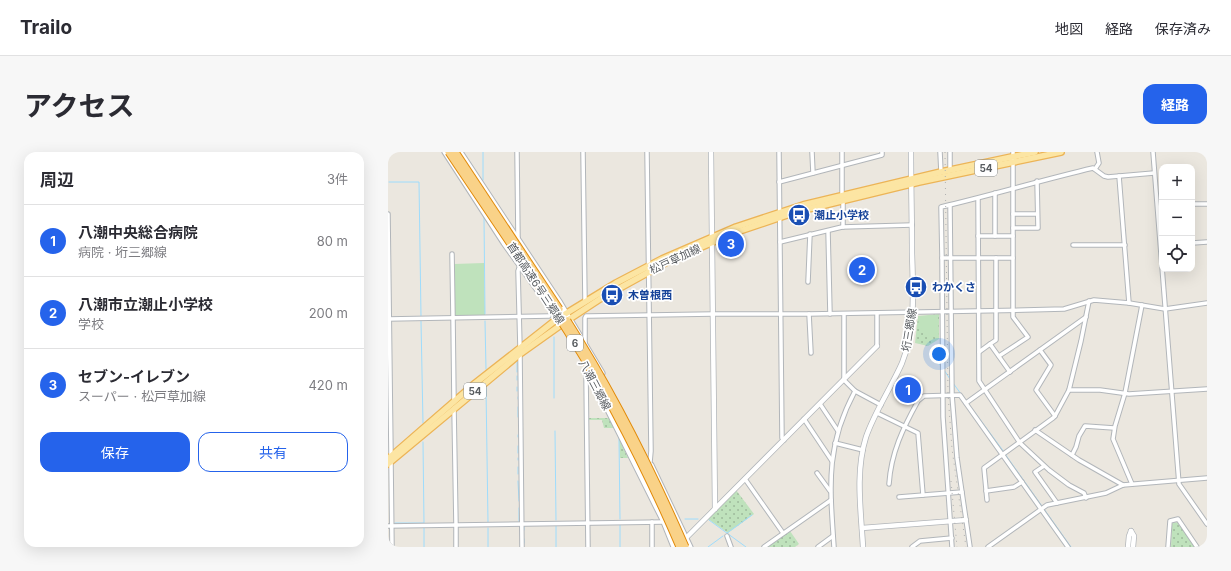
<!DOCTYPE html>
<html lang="ja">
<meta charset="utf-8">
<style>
body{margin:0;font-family:Inter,"Noto Sans JP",sans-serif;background:#f7f7f7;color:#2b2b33}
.controls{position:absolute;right:12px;top:12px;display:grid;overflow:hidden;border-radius:8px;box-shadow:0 4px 16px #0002}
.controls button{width:36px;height:36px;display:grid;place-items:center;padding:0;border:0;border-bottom:1px solid #e1e1e2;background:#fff;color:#2b2b33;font:20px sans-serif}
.you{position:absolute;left:551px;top:202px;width:14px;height:14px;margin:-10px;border:3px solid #fff;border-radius:50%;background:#1a73e8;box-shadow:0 0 0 6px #1a73e833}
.badge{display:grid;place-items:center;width:26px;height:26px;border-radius:50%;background:#2563eb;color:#fff;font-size:13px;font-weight:700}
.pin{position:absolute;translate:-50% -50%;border:2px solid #fff;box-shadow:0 1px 4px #0006}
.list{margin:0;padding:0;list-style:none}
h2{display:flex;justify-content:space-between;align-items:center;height:52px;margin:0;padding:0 16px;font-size:17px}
h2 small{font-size:13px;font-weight:400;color:#7c7c81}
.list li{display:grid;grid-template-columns:26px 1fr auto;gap:12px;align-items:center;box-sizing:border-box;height:72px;padding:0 16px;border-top:1px solid #e1e1e2}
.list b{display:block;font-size:15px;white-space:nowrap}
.list p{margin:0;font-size:13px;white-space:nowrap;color:#7c7c81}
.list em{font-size:13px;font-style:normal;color:#7c7c81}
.actions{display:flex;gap:8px;padding:12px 16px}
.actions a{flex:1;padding:9px 0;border:1px solid #2563eb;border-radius:12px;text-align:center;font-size:14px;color:#2563eb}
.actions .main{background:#2563eb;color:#fff}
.icon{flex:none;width:22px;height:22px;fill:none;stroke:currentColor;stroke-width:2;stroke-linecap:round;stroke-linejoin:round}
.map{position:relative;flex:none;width:819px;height:395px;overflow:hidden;border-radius:12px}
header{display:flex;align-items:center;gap:24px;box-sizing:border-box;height:56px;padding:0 20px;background:#fff;border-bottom:1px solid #e1e1e2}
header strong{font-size:19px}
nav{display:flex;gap:22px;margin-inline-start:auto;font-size:14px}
.intro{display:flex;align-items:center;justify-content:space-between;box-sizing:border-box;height:96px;padding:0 24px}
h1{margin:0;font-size:28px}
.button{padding:10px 18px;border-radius:12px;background:#2563eb;color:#fff;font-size:14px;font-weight:700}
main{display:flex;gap:24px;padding:0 24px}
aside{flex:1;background:#fff;border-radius:12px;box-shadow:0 4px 16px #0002}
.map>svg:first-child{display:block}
.green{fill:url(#green-dots)}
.pitch{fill:#bfe2bc}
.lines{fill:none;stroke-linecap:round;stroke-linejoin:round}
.stream{stroke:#9edcfc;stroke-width:1}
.minor-casing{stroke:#b2b6ba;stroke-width:5.5}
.tertiary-casing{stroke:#b2b6ba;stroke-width:6}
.secondary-casing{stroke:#b1b5ba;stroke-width:7}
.primary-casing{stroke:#ecb457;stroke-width:8}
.minor{stroke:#fff;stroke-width:3.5}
.tertiary{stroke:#fff;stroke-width:4.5}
.secondary{stroke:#fff;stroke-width:5}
.primary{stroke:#fce5a3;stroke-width:5.5}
.rail{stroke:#afb0b0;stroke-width:1;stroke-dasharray:1 5;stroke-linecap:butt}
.motorway-bridge-casing{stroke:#e28a08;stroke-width:9;stroke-linecap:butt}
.motorway-bridge{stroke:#f9d288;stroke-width:7}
.labels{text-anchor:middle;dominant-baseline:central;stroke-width:3.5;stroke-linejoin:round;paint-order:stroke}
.shield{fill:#fff;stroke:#8a8d90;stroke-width:1}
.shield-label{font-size:10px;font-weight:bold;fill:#585c60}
.transit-label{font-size:11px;font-weight:bold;fill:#164399;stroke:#fff;text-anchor:start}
.street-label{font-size:11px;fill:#585c60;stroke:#fff}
</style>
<header>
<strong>Trailo</strong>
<nav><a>地図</a><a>経路</a><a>保存済み</a></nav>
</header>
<div class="intro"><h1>アクセス</h1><a class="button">経路</a></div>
<main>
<aside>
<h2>周辺<small>3件</small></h2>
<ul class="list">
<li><span class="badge">1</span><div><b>八潮中央総合病院</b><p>病院 · 垳三郷線</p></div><em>80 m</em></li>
<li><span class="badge">2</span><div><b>八潮市立潮止小学校</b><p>学校</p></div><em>200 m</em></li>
<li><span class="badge">3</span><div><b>セブン-イレブン</b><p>スーパー · 松戸草加線</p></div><em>420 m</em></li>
</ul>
<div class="actions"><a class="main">保存</a><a>共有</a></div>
</aside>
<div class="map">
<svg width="819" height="395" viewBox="0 0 819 395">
<defs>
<pattern id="green-dots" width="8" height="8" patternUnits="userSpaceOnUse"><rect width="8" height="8" fill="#bfe2bc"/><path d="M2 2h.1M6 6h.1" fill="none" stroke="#9eba9c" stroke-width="1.8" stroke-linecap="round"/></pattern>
</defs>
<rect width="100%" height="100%" fill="#ebe7df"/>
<g class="green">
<polygon points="551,162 551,187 540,194 527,191 530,164"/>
<polygon points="200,266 223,266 227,276 216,276 214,268 200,268"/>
<polygon points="231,286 240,306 232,306"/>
<polygon points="348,338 366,362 340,381 320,367"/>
<polygon points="790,370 807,395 783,395 784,371"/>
<polygon points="402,379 411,392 407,395 379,395"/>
</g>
<g class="pitch">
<polygon points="96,111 97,163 67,163 66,112"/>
<path d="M532 164H550L551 186 541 184 540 181 536 180C532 175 528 170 532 164Z"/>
</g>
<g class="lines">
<g class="stream">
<polyline points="95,0 95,28"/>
<polyline points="1,30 31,30 33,164"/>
<polyline points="96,65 97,162"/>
<polyline points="33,169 35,271"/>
<polyline points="97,169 98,217"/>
<polyline points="166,185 166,246"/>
<polyline points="544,202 553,214"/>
<polyline points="129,210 129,220"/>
<polyline points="556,218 562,227"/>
<polyline points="129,224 129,228"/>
<polyline points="565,231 573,242"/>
<polyline points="98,236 100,370"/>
<polyline points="129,239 129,235"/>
<polyline points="130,245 130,247"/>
<polyline points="580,251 616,300"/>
<polyline points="130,255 130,265"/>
<polyline points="167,279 168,368"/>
<polyline points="130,283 130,285"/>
<polyline points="231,286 232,367"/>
<polyline points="130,294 130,301"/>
<polyline points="617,302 683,395"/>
<polyline points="130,306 130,308"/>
<polyline points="130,315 130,322"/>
<polyline points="130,329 131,349"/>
<polyline points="131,356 131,369"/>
<polyline points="297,367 310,367"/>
<polyline points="321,368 358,395"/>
<polyline points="7,371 36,371 35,290"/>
<polyline points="232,373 232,395"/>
<polyline points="168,374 168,395"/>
<polyline points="136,375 136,378"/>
<polyline points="36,376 36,395"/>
<polyline points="100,376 100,395"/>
<polyline points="339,381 364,363"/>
<polyline points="136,387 136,391"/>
<polyline points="320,395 335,384"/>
</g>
<g class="minor-casing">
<g id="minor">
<polyline points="129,0 130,87"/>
<polyline points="195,0 197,149"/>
<polyline points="259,0 263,299 262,310"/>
<polyline points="391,0 394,286 396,288"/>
<polyline points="424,0 425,21"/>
<polyline points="454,0 454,43"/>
<polyline points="552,0 553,20"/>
<polyline points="562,0 562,18"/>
<polyline points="765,0 791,332 819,372"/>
<polyline points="707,17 711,11 709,0"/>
<polyline points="731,24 741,151"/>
<polyline points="391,30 494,3 494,0"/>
<polyline points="607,41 607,84"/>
<polyline points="590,47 591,229 632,291 661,318 681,333 696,341 698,346"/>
<polyline points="804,52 819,52"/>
<polyline points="562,53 564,243 569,306 582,395"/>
<polyline points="0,62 3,303"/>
<polyline points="625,62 649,62"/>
<polyline points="455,75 455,48"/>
<polyline points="625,76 650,76 649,29"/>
<polyline points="440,79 442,162"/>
<polyline points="590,84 625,84"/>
<polyline points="392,90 454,75 524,73"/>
<polyline points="804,91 819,90"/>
<polyline points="685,93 737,93"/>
<polyline points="64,102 65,165"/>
<polyline points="554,106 555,265 564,395"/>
<path d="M625 106H554L553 55C604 43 654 28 705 16L716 24 720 25 766 21"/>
<polyline points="132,113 130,119 132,196"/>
<polyline points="420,130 422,82"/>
<polyline points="489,161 489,194"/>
<polyline points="421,162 423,201"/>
<polyline points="456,162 456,228 467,239 493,253"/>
<polyline points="65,165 66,250"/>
<polyline points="0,167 161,164"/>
<polyline points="197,192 197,166 198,164 201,164 325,162 421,162 637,158 676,157 706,148 741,151 777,157 819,151"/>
<polyline points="602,192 608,188 608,106"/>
<polyline points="652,198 663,213 648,238 667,264"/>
<polyline points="591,200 602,192 622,220"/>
<polyline points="132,202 134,395"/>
<polyline points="611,204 640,185 625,165 625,0"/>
<polyline points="200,217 198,222 200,395"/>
<polyline points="681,238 712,238 741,242 819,237"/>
<polyline points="578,251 698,165"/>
<polyline points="432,252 450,279"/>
<polyline points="66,256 68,373"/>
<polyline points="489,261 530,281 535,343"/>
<polyline points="416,267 444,309"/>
<polyline points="647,278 691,308 735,333"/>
<polyline points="447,291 475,298"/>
<polyline points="684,303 688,295 691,284 697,274 726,276"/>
<polyline points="3,310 4,395"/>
<polyline points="656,314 647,320 669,351"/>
<polyline points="429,321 442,339"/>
<polyline points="357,327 395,381"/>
<path d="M501 332C503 301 515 276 530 249L536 244 572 243 680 395"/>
<polyline points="744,332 725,287 727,274 737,241 754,153"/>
<polyline points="598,339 626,335 634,330"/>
<polyline points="511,345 574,340"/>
<polyline points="599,348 596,316 665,266 667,264 681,238 693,189 701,149"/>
<polyline points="264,370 264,395"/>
<polyline points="68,373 68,395"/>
<polyline points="0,374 276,370"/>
<polyline points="339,384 343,395"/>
<polyline points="376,395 443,348"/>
<polyline points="430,395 445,384"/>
<path d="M446 395C442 335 437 295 467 239"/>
<polyline points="524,395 532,389 564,386"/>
<polyline points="600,395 659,353 718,341 735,333 819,326"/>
<polyline points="780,395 782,369 790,367 809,395"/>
</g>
</g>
<g class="tertiary-casing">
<g id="tertiary">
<polyline points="323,0 327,357"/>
<polyline points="474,376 578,368"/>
<polyline points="743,379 746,384 745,395"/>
<polyline points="296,388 489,194"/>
<path d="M475 395C473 359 467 320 478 285 487 259 503 236 514 211 528 176 525 138 524 101 524 68 523 34 523 0"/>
<polyline points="740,395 741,384 743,379"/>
</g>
</g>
<g class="secondary-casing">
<g id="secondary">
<polyline points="57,0 116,91 151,140"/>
<polyline points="72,0 172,151 214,221"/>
<polyline points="201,220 276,370 286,395"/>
<polyline points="263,313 302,395"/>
</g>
</g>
<g class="primary-casing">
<g id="primary">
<polyline points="0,307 85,233 169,167 228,131 274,107 348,75 415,53 553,20 647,0"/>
<polyline points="0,312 132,202 177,170 212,147 279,110 346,81 408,60 531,30 673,0"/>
</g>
</g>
<use href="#minor" class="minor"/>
<use href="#tertiary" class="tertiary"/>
<use href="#secondary" class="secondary"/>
<use href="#primary" class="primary"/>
<g class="rail">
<polyline points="557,0 560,242 564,297 578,395"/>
<polyline points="563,329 569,395"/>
</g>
<g class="motorway-bridge-casing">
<g id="motorway-bridge">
<path d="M61 0C117 84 176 167 225 256 249 301 272 348 292 395"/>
<polyline points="67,0 171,157"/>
<path d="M179 169C225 241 263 317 297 395"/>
</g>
</g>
<use href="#motorway-bridge" class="motorway-bridge"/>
</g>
<defs>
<g id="bus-disc" transform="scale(1.15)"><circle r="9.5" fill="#1a4fb4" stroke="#fff"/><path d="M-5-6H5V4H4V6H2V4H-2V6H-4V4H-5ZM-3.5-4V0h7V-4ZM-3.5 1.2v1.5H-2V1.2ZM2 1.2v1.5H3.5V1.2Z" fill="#fff"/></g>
</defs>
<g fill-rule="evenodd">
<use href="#bus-disc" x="411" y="63"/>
<use href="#bus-disc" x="528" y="135"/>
<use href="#bus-disc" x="224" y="143"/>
</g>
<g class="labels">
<g class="shield">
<rect x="587" y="8" width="22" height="16" rx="3"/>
<rect x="179" y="183" width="16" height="16" rx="3"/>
<rect x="76" y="231" width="22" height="16" rx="3"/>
</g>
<g class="shield-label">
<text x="598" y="16">54</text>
<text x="187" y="191">6</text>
<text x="87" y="239">54</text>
</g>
<g class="transit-label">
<text x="426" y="63">潮止小学校</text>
<text x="544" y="135">わかくさ</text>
<text x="240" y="143">木曽根西</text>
</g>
<g class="street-label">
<text transform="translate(287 107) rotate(-25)">松戸草加線</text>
<text transform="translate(148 131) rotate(57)">首都高速6号三郷線</text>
<text transform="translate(521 178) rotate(-81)">垳三郷線</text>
<text transform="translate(207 233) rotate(62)">八潮三郷線</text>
</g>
</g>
</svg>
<div class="controls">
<button>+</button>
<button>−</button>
<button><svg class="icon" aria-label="locate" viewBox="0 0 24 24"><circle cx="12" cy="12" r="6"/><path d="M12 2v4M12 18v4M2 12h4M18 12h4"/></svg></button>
</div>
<div class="you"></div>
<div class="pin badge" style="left:520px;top:238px">1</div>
<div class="pin badge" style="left:474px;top:118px">2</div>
<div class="pin badge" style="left:343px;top:92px">3</div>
</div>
</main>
